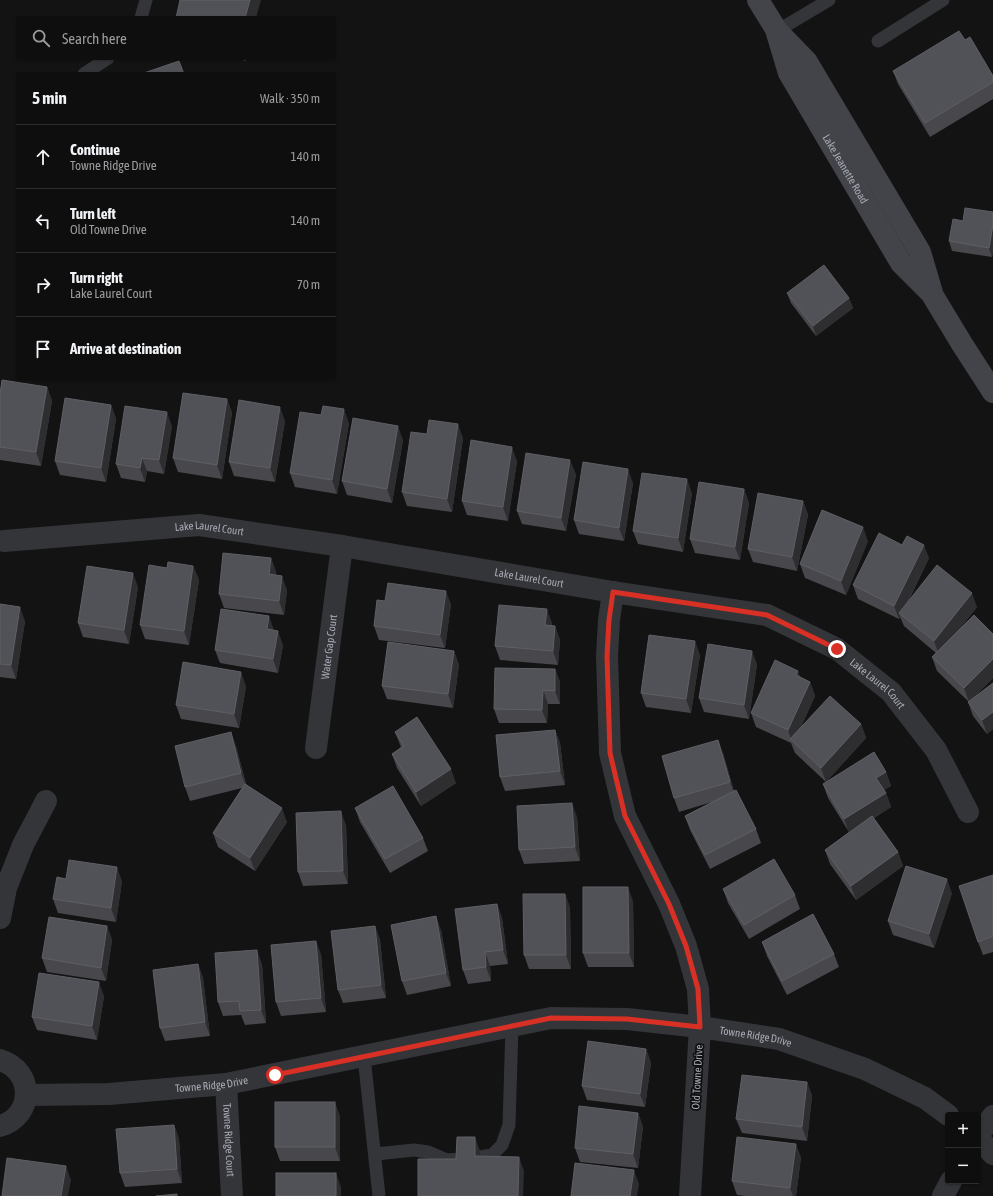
<!DOCTYPE html>
<meta charset="utf-8">
<style>
body{margin:0;font-family:"Asap Condensed",sans-serif;background:#1c1c1d;color:#f1f3f6}
.controls{position:absolute;right:12px;bottom:12px;display:grid;overflow:hidden;border-radius:4px;box-shadow:0 1px 3px #0004}
.controls button{width:36px;height:36px;display:grid;place-items:center;padding:0;border:0;border-bottom:1px solid #2e2e2f;background:#0e0e0f;color:#f1f3f6;font:20px sans-serif}
.stop{position:absolute;width:12px;height:12px;margin:-9px;border:3px solid #d93025;border-radius:50%;background:#fff}
.stop.end{background:#d93025;border-color:#fff;box-shadow:0 1px 4px #0008}
.list{margin:0;padding:0;list-style:none}
h2{display:flex;justify-content:space-between;align-items:center;height:52px;margin:0;padding:0 16px;font-size:17px}
h2 small{font-size:13px;font-weight:400;color:#9b9c9e}
.list li{display:grid;grid-template-columns:26px 1fr auto;gap:12px;align-items:center;box-sizing:border-box;height:64px;padding:0 16px;border-top:1px solid #2e2e2f}
.list b{display:block;font-size:15px;white-space:nowrap}
.list p{margin:0;font-size:13px;white-space:nowrap;color:#9b9c9e}
.list em{font-size:13px;font-style:normal;color:#9b9c9e}
.icon{flex:none;width:22px;height:22px;fill:none;stroke:currentColor;stroke-width:2;stroke-linecap:round;stroke-linejoin:round}
.map{position:relative;flex:none;width:993px;height:1196px;overflow:hidden}
.search{position:absolute;background:#0e0e0f;box-shadow:0 1px 3px #0004;left:16px;top:16px;width:320px;height:44px;display:flex;align-items:center;gap:10px;box-sizing:border-box;padding:0 14px;border-radius:4px;color:#9b9c9e;font-size:15px}
.panel{position:absolute;background:#0e0e0f;box-shadow:0 1px 3px #0004;left:16px;top:72px;width:320px;height:308px;border-radius:4px}
.map>svg:first-child{display:block}
.lines{fill:none;stroke-linecap:round;stroke-linejoin:round}
.lane{stroke:#343539;stroke-width:13}
.street{stroke:#343539;stroke-width:22}
.secondary{stroke:#424449;stroke-width:22}
.wall{fill:#47474c}
.shaded-wall{fill:#2e2e31}
.building{fill:#515257;stroke:#5f6065}
.route{stroke:#d93025;stroke-width:5}
.labels{text-anchor:middle;dominant-baseline:central;stroke-width:3.5;stroke-linejoin:round;paint-order:stroke}
.street-label{font-size:11px;fill:#a6a9b3;stroke:#0e0e0f}
</style>
<div class="map">
<svg width="993" height="1196" viewBox="0 0 993 1196">
<rect width="100%" height="100%" fill="#131314"/>
<g class="lines">
<g class="lane">
<polyline points="141,18 146,0"/>
<polyline points="777,31 829,0"/>
<polyline points="878,41 943,0"/>
<polyline points="84,74 108,58"/>
<polyline points="364,1057 379,1196"/>
<polyline points="376,1154 414,1150 428,1152 447,1160 462,1159"/>
<polyline points="480,1157 492,1155 502,1145 509,1125 512,1026"/>
</g>
<g class="street">
<path id="s1" d="M4 541 199 525 342 546 613 592 767 615 837 649 891 692 936 750 968 812"/>
<polyline points="613,592 609,620 607,656 610,753 625,816 669,904 686,946 698,989 700,1027 690,1196"/>
<path id="s2" d="M316 748 342 546"/>
<polyline points="0,918 6,888 23,845 46,801"/>
<path d="M0 1060C34 1070 35 1116 0 1126"/>
<path id="s3" d="M226 1084 232 1196"/>
<path id="s4" d="M26 1095 109 1094 226 1084 551 1018 627 1019 700 1027 779 1039 865 1069 925 1098 948 1115"/>
<polyline points="978,1135 993,1116"/>
<polyline points="978,1138 993,1154"/>
<polyline points="943,1196 951,1181"/>
</g>
<g class="secondary">
<polyline points="758,0 777,31 807,62 920,252 933,296 962,344 993,392"/>
<path id="s5" d="M777 33 789 73 901 263 930 292"/>
</g>
</g>
<g class="wall">
<polygon points="965,40 993,76 993,99 930,137 898,84 893,71"/>
<polygon points="235,58 246,58 246,61"/>
<polygon points="993,212 992,257 952,251 949,241 963,221"/>
<polygon points="787,293 849,298 853,308 816,336 791,303"/>
<polygon points="47,387 52,401 41,466 0,460 0,394"/>
<polygon points="227,399 232,413 222,479 178,472 173,458"/>
<polygon points="111,405 116,419 106,482 60,475 55,461"/>
<polygon points="285,421 275,482 234,476 229,462"/>
<polygon points="349,423 337,494 295,487 290,473"/>
<polygon points="172,426 164,474 147,471 145,482 121,478 116,464"/>
<polygon points="463,438 452,512 407,506 402,492"/>
<polygon points="403,440 392,503 347,495 342,481"/>
<polygon points="517,461 508,521 467,515 462,501"/>
<polygon points="576,474 566,531 522,524 517,511"/>
<polygon points="633,483 624,541 579,534 574,520"/>
<polygon points="744,489 749,503 740,560 695,553 690,539"/>
<polygon points="692,493 683,552 638,544 633,531"/>
<polygon points="803,501 808,515 797,571 753,562 748,549"/>
<polygon points="868,541 846,595 805,578 800,564"/>
<polygon points="271,558 276,572 276,575 287,590 284,615 224,608 219,594"/>
<polygon points="929,558 908,602 977,607 958,631 993,634 993,678 971,700 993,683 993,729 987,734 973,716 968,702 969,702 937,671 932,657 936,653 904,626 900,617 899,619 858,599 853,585"/>
<polygon points="193,566 199,580 189,645 145,639 140,625 167,568"/>
<polygon points="138,587 129,644 83,637 78,623"/>
<polygon points="385,601 451,604 445,648 379,640 374,626"/>
<polygon points="0,604 25,621 16,679 0,677"/>
<polygon points="552,623 552,626 555,626 560,640 558,665 500,660 495,646"/>
<polygon points="283,645 278,673 220,663 215,650"/>
<polygon points="454,651 459,665 453,708 387,699 382,686"/>
<polygon points="700,655 691,713 646,707 641,693"/>
<polygon points="757,664 749,719 704,712 699,698"/>
<polygon points="555,669 560,682 560,704 548,704 547,723 499,723 494,709"/>
<polygon points="800,678 810,682 815,696 801,727 861,724 866,738 826,782 795,753 791,743 756,727 751,713"/>
<polygon points="246,686 239,728 181,719 176,705"/>
<polygon points="555,730 560,743 565,785 505,791 500,777"/>
<polygon points="395,732 456,783 421,806 397,768 392,754 401,747"/>
<polygon points="236,746 246,784 287,822 255,871 218,847 213,833 242,788 190,801 185,787"/>
<polygon points="723,753 734,791 756,829 761,843 710,869 690,830 685,816 712,802 679,812 674,798"/>
<polygon points="886,772 891,786 884,790 886,793 891,807 874,818 898,852 903,866 856,900 830,864 825,850 849,832 828,798 823,784"/>
<polygon points="355,808 423,838 428,851 390,873 360,822"/>
<polygon points="577,817 580,861 524,864 519,850"/>
<polygon points="346,825 348,884 303,886 298,872"/>
<polygon points="993,875 993,952 983,955 978,942"/>
<polygon points="66,879 122,881 116,922 58,913 53,899"/>
<polygon points="723,889 795,895 800,909 749,939 728,903"/>
<polygon points="952,893 934,948 893,935 888,921"/>
<polygon points="565,894 570,908 571,969 529,969 524,955"/>
<polygon points="633,901 634,967 588,967 583,953"/>
<polygon points="497,904 502,918 508,964 490,966 491,981 468,984 463,970"/>
<polygon points="107,926 112,940 106,981 47,972 42,958"/>
<polygon points="375,926 380,940 386,998 343,1003 338,990"/>
<polygon points="441,930 451,986 407,995 402,981"/>
<polygon points="762,942 834,954 839,967 787,995 767,956"/>
<polygon points="321,954 326,1012 281,1016 276,1002"/>
<polygon points="198,964 203,978 210,1036 165,1041 160,1028"/>
<polygon points="262,964 266,1023 245,1025 241,1015 223,1016 218,1002"/>
<polygon points="104,996 97,1040 37,1030 32,1017"/>
<polygon points="646,1049 651,1063 645,1107 587,1100 582,1086"/>
<polygon points="807,1082 812,1096 807,1141 742,1133 736,1119"/>
<polygon points="638,1113 643,1127 638,1168 580,1162 575,1148"/>
<polygon points="340,1116 340,1161 280,1161 275,1147"/>
<polygon points="174,1125 179,1139 182,1183 125,1187 120,1173"/>
<polygon points="801,1157 796,1196 746,1196 737,1195 732,1181"/>
</g>
<g class="shaded-wall">
<polygon points="250,0 261,0 256,18 245,18"/>
<polygon points="993,225 993,254 992,257 989,248"/>
<polygon points="849,298 853,308 816,336 813,326"/>
<polygon points="47,387 52,401 41,466 36,452"/>
<polygon points="227,399 232,413 222,479 217,465"/>
<polygon points="111,405 116,419 106,482 101,468"/>
<polygon points="280,407 285,421 275,482 270,468"/>
<polygon points="344,409 349,423 337,494 332,480"/>
<polygon points="167,412 172,426 164,474 159,460"/>
<polygon points="458,424 463,438 452,512 447,499"/>
<polygon points="398,426 403,440 392,503 387,489"/>
<polygon points="512,447 517,461 508,521 503,507"/>
<polygon points="142,458 147,471 145,482 140,468"/>
<polygon points="570,460 576,474 566,531 561,518"/>
<polygon points="628,469 633,483 624,541 619,528"/>
<polygon points="687,479 692,493 683,552 678,538"/>
<polygon points="744,489 749,503 740,560 735,547"/>
<polygon points="803,501 808,515 797,571 792,557"/>
<polygon points="863,527 868,541 846,595 841,581"/>
<polygon points="924,545 929,558 901,615 899,613 900,617 899,619 894,606"/>
<polygon points="271,558 276,572 274,588 269,574"/>
<polygon points="193,566 199,580 189,645 184,631"/>
<polygon points="133,573 138,587 129,644 124,630"/>
<polygon points="282,576 287,590 284,615 279,601"/>
<polygon points="446,591 451,604 445,648 440,635"/>
<polygon points="972,593 977,607 939,655 934,641"/>
<polygon points="20,607 25,621 16,679 11,665"/>
<polygon points="547,609 552,623 550,639 545,625"/>
<polygon points="269,616 274,630 272,643 267,629"/>
<polygon points="555,626 560,640 558,665 553,651"/>
<polygon points="278,631 283,645 278,673 273,659"/>
<polygon points="695,641 700,655 691,713 686,699"/>
<polygon points="454,651 459,665 453,708 448,694"/>
<polygon points="752,651 757,664 749,719 744,705"/>
<polygon points="993,659 993,678 969,702 964,688"/>
<polygon points="555,669 560,682 560,704 555,691"/>
<polygon points="798,671 803,684 796,675"/>
<polygon points="241,672 246,686 239,728 234,714"/>
<polygon points="810,682 815,696 794,743 792,742 788,730"/>
<polygon points="543,690 548,704 547,723 542,710"/>
<polygon points="993,712 993,729 987,734 982,720"/>
<polygon points="861,724 866,738 826,782 821,768"/>
<polygon points="555,730 560,743 565,785 560,771"/>
<polygon points="231,732 236,746 246,786 241,773"/>
<polygon points="718,740 723,753 735,796 730,782"/>
<polygon points="451,769 456,783 421,806 416,792"/>
<polygon points="886,772 891,786 881,792 876,778"/>
<polygon points="886,793 891,807 849,833 844,819"/>
<polygon points="572,803 577,817 580,861 575,847"/>
<polygon points="282,808 287,822 255,871 250,858"/>
<polygon points="341,811 346,825 348,884 343,871"/>
<polygon points="898,852 903,866 856,900 851,886"/>
<polygon points="117,867 122,881 116,922 111,908"/>
<polygon points="947,879 952,893 934,948 929,934"/>
<polygon points="628,887 633,901 634,967 629,953"/>
<polygon points="565,894 570,908 571,969 566,955"/>
<polygon points="497,904 502,918 508,964 503,950"/>
<polygon points="436,916 441,930 451,986 446,973"/>
<polygon points="107,926 112,940 106,981 101,968"/>
<polygon points="375,926 380,940 386,998 381,985"/>
<polygon points="316,941 321,954 326,1012 321,998"/>
<polygon points="257,950 262,964 266,1023 261,1010"/>
<polygon points="485,952 490,966 491,981 486,967"/>
<polygon points="198,964 203,978 210,1036 205,1022"/>
<polygon points="99,982 104,996 97,1040 92,1026"/>
<polygon points="646,1049 651,1063 645,1107 640,1094"/>
<polygon points="807,1082 812,1096 807,1141 802,1127"/>
<polygon points="335,1102 340,1116 340,1161 335,1147"/>
<polygon points="638,1113 643,1127 638,1168 633,1154"/>
<polygon points="174,1125 179,1139 182,1183 177,1169"/>
<polygon points="475,1137 480,1151 480,1170 475,1156"/>
<polygon points="796,1144 801,1157 796,1196 793,1196 790,1188"/>
<polygon points="519,1157 524,1171 523,1196 518,1196"/>
<polygon points="66,1166 71,1180 68,1196 61,1196"/>
<polygon points="634,1170 639,1184 637,1196 630,1196"/>
<polygon points="336,1173 341,1187 341,1196 336,1196"/>
</g>
<g class="building">
<polygon points="180,0 250,0 245,18 176,18"/>
<polygon points="959,31 965,40 970,37 993,76 993,82 925,123 893,71"/>
<polygon points="179,61 184,74 141,74"/>
<polygon points="965,208 993,212 993,225 989,248 949,241 953,219 963,221"/>
<polygon points="824,265 849,298 813,326 787,293"/>
<polygon points="2,380 47,387 36,452 0,447 0,394"/>
<polygon points="183,393 227,399 217,465 173,458"/>
<polygon points="65,398 111,405 101,468 55,461"/>
<polygon points="239,400 280,407 270,468 229,462"/>
<polygon points="125,406 167,412 159,460 142,458 140,468 116,464"/>
<polygon points="323,406 344,409 332,480 290,473 300,412 321,415"/>
<polygon points="353,418 398,426 387,489 342,481"/>
<polygon points="429,420 458,424 447,499 402,492 411,432 427,434"/>
<polygon points="471,440 512,447 503,507 462,501"/>
<polygon points="526,453 570,460 561,518 517,511"/>
<polygon points="583,462 628,469 619,528 574,520"/>
<polygon points="642,473 687,479 678,538 633,531"/>
<polygon points="699,482 744,489 735,547 690,539"/>
<polygon points="758,493 803,501 792,557 748,549"/>
<polygon points="822,510 863,527 841,581 800,564"/>
<polygon points="879,533 902,545 907,536 924,545 894,606 853,585"/>
<polygon points="223,553 271,558 269,574 282,576 279,601 219,594"/>
<polygon points="168,562 193,566 184,631 140,625 149,565 167,568"/>
<polygon points="937,565 972,593 934,641 899,613"/>
<polygon points="87,566 133,573 124,630 78,623"/>
<polygon points="388,583 446,591 440,635 374,626 377,600 385,601"/>
<polygon points="0,604 20,607 11,665 0,664"/>
<polygon points="499,605 547,609 545,625 555,626 553,651 495,646"/>
<polygon points="221,609 269,616 267,629 278,631 273,659 215,650"/>
<polygon points="974,615 993,634 993,659 964,688 932,657"/>
<polygon points="649,635 695,641 686,699 641,693"/>
<polygon points="388,642 454,651 448,694 382,686"/>
<polygon points="708,644 752,651 744,705 699,698"/>
<polygon points="775,660 798,671 796,675 810,682 788,730 751,713"/>
<polygon points="183,662 241,672 234,714 176,705"/>
<polygon points="495,668 555,669 555,691 543,690 542,710 494,709"/>
<polygon points="993,683 993,712 982,720 968,702"/>
<polygon points="830,696 861,724 821,768 790,739"/>
<polygon points="417,717 451,769 416,792 392,754 404,746 395,732"/>
<polygon points="555,730 560,771 500,777 496,735"/>
<polygon points="231,732 241,773 185,787 175,746"/>
<polygon points="718,740 730,782 674,798 662,756"/>
<polygon points="874,752 886,772 876,778 886,793 844,819 823,784"/>
<polygon points="245,784 282,808 250,858 213,833"/>
<polygon points="393,786 423,838 385,859 355,808"/>
<polygon points="736,790 756,829 705,855 685,816"/>
<polygon points="572,803 575,847 519,850 517,806"/>
<polygon points="341,811 343,871 298,872 296,813"/>
<polygon points="872,816 898,852 851,886 825,850"/>
<polygon points="774,859 795,895 744,925 723,889"/>
<polygon points="69,860 117,867 111,908 53,899 57,877 66,879"/>
<polygon points="906,866 947,879 929,934 888,921"/>
<polygon points="993,875 993,936 978,942 959,886"/>
<polygon points="583,887 628,887 629,953 583,953"/>
<polygon points="523,894 565,894 566,955 524,955"/>
<polygon points="497,904 503,950 485,952 486,967 463,970 455,909"/>
<polygon points="813,914 834,954 782,981 762,942"/>
<polygon points="436,916 446,973 402,981 391,925"/>
<polygon points="49,917 107,926 101,968 42,958"/>
<polygon points="375,926 381,985 338,990 331,931"/>
<polygon points="316,941 321,998 276,1002 271,945"/>
<polygon points="257,950 261,1010 240,1011 239,1001 218,1002 215,953"/>
<polygon points="198,964 205,1022 160,1028 153,970"/>
<polygon points="39,973 99,982 92,1026 32,1017"/>
<polygon points="588,1041 646,1049 640,1094 582,1086"/>
<polygon points="742,1075 807,1082 802,1127 736,1119"/>
<rect x="275" y="1102" width="60" height="45"/>
<polygon points="579,1106 638,1113 633,1154 575,1148"/>
<polygon points="174,1125 177,1169 120,1173 116,1129"/>
<polygon points="457,1137 475,1137 475,1156 519,1157 518,1196 418,1196 418,1159 456,1159"/>
<polygon points="737,1137 796,1144 790,1188 732,1181"/>
<polygon points="7,1158 66,1166 61,1196 2,1196"/>
<polygon points="575,1163 634,1170 630,1196 571,1196"/>
<rect x="276" y="1173" width="60" height="23"/>
<polygon points="177,1194 177,1196 156,1196"/>
</g>
<g class="lines">
<polyline class="route" points="275,1075 551,1018 627,1019 700,1027 698,989 686,946 669,904 625,816 610,753 607,656 609,620 613,592 767,615 837,649"/>
</g>
<g class="labels">
<g class="street-label">
<text stroke="none"><textPath href="#s5" startOffset="153">Lake Jeanette Road</textPath></text>
<text stroke="none"><textPath href="#s1" startOffset="206">Lake Laurel Court</textPath></text>
<text stroke="none"><textPath href="#s1" startOffset="530">Lake Laurel Court</textPath></text>
<text stroke="none"><textPath href="#s2" startOffset="102">Water Gap Court</textPath></text>
<text stroke="none"><textPath href="#s1" startOffset="902">Lake Laurel Court</textPath></text>
<text stroke="none"><textPath href="#s4" startOffset="738">Towne Ridge Drive</textPath></text>
<text transform="translate(697 1077) rotate(-87)">Old Towne Drive</text>
<text stroke="none"><textPath href="#s4" startOffset="186">Towne Ridge Drive</textPath></text>
<text stroke="none"><textPath href="#s3" startOffset="56">Towne Ridge Court</textPath></text>
</g>
</g>
</svg>
<div class="controls">
<button>+</button>
<button>−</button>
</div>
<div class="stop" style="left:275px;top:1075px"></div>
<div class="stop end" style="left:837px;top:649px"></div>
<div class="search"><svg class="icon" aria-label="search" viewBox="0 0 24 24"><circle cx="10" cy="10" r="6"/><path d="M15 15l6 6"/></svg>Search here</div>
<section class="panel">
<h2>5 min<small>Walk · 350 m</small></h2>
<ul class="list">
<li><svg class="icon" aria-label="ahead" viewBox="0 0 24 24"><path d="M12 20V5M6 11l6-6 6 6"/></svg><div><b>Continue</b><p>Towne Ridge Drive</p></div><em>140 m</em></li>
<li><svg class="icon" aria-label="left" viewBox="0 0 24 24"><path d="M17 20v-9H6M10 6l-5 5 5 5"/></svg><div><b>Turn left</b><p>Old Towne Drive</p></div><em>140 m</em></li>
<li><svg class="icon" aria-label="right" viewBox="0 0 24 24"><path d="M7 20v-9h11M14 6l5 5-5 5"/></svg><div><b>Turn right</b><p>Lake Laurel Court</p></div><em>70 m</em></li>
<li><svg class="icon" aria-label="arrive" viewBox="0 0 24 24"><path d="M6 21V4h12l-3 4 3 4H6"/></svg><div><b>Arrive at destination</b></div></li>
</ul>
</section>
</div>
